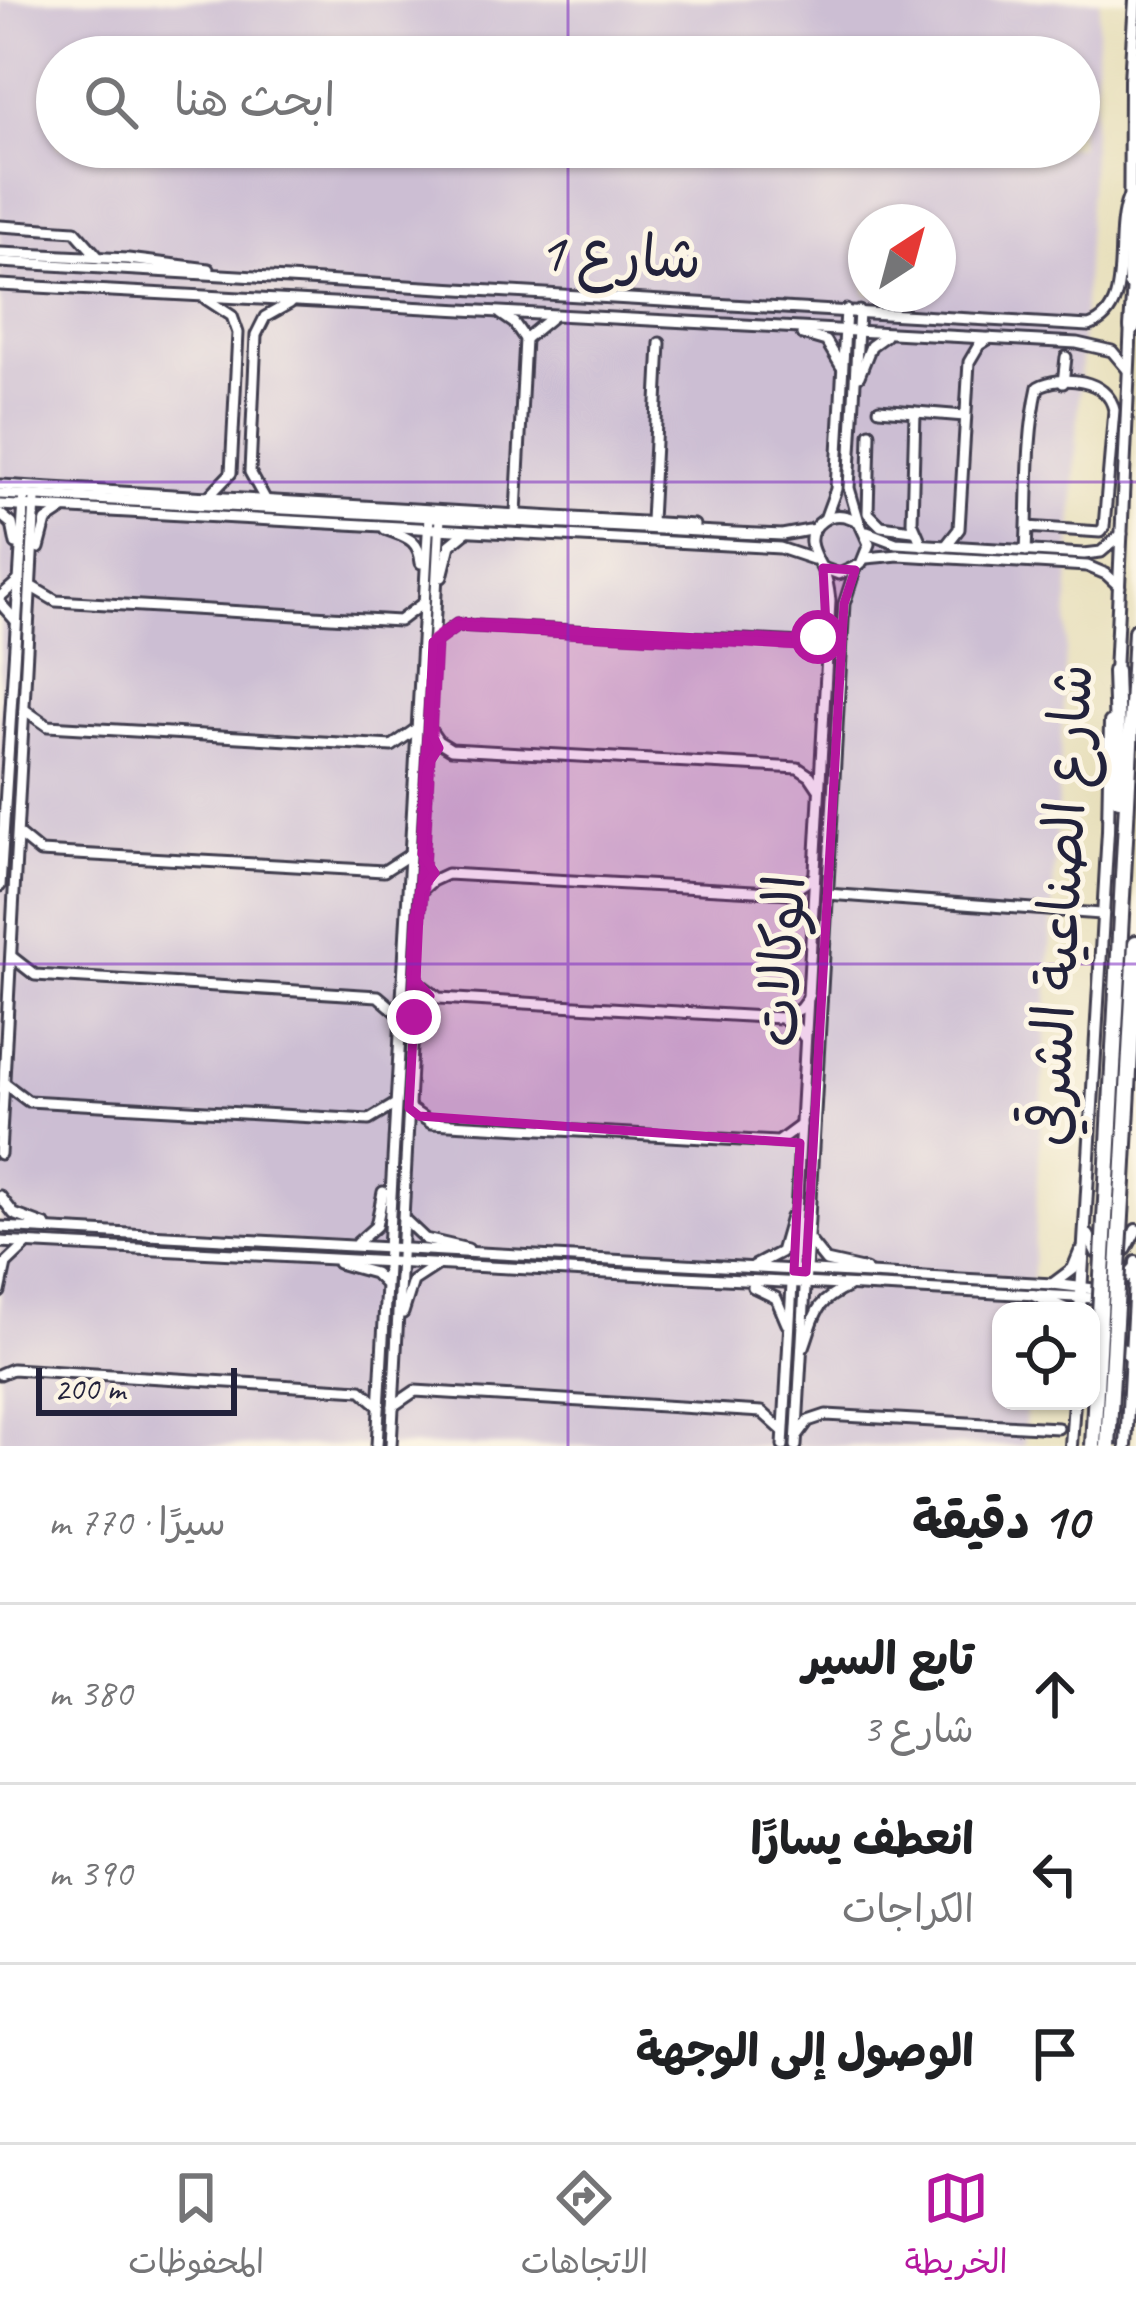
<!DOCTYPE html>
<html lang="ar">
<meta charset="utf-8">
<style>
body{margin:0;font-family:Caveat,"Playpen Sans Arabic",sans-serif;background:#f2f2f2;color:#202124;direction:rtl}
.controls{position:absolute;right:36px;bottom:36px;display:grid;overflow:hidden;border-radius:24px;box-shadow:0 3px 9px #0004}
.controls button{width:108px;height:108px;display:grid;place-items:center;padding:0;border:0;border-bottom:3px solid #e0e0e0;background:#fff;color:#202124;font:60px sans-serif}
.compass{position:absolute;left:848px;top:204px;width:108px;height:108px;border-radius:50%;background:#fff;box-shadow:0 3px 9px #0004;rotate:36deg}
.scale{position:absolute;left:36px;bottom:30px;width:201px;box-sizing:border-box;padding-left:12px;border:6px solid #22223b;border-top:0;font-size:33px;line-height:42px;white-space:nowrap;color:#22223b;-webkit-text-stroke:9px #fcf5e5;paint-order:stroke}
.stop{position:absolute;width:36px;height:36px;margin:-27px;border:9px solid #b5179e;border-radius:50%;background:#fff}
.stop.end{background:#b5179e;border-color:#fff;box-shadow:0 3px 12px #0008}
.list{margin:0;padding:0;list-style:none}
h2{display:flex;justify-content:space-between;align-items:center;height:156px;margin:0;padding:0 48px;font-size:51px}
h2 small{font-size:39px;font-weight:400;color:#757577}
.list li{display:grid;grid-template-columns:78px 1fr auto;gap:36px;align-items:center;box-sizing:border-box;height:180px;padding:0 48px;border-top:3px solid #e0e0e0}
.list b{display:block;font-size:45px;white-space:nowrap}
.list p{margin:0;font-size:39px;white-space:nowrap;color:#757577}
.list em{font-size:39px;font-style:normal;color:#757577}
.icon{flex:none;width:66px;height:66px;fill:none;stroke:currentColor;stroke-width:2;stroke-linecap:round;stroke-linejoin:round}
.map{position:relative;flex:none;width:1136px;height:1446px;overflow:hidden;direction:ltr}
.search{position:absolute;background:#fff;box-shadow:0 3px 9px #0004;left:36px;right:36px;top:36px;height:132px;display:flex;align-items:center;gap:30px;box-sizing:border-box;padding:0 42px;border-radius:66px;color:#757577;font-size:45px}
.sheet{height:696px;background:#fff}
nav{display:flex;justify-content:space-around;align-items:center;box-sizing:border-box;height:168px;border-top:3px solid #e0e0e0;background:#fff;font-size:33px;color:#757577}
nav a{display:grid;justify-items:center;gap:6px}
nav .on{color:#b5179e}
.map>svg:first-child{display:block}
.industrial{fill:#ccbed3;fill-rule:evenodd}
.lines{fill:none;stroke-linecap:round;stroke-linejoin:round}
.minor-casing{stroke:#403e4e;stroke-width:15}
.major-casing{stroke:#403e4e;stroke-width:16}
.highway-casing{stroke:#403e4e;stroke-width:20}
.minor{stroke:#fff;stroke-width:9}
.major{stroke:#fff;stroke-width:10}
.highway{stroke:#fff;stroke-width:14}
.highway-bridge-casing{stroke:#403e4e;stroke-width:20;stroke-linecap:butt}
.highway-bridge{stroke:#fff;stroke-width:14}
.route{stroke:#b5179e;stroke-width:15}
.marked{fill:#b5179e;fill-opacity:0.2;stroke:#b5179e;stroke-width:9;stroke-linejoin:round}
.grid{fill:none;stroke:#7b2cbf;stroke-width:3;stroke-opacity:0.55}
.labels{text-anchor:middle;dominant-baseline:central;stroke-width:10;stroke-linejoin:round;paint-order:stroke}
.street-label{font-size:57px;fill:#22223b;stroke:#fcf5e5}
</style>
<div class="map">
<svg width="1136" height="1446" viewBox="0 0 1136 1446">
<rect width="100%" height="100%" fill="#fcf5e5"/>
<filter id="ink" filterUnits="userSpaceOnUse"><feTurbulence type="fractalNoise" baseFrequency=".00833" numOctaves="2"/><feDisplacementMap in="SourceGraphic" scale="24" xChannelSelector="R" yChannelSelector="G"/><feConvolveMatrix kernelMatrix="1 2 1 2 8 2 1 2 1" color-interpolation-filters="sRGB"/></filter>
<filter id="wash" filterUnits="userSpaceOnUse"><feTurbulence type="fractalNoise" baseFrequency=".004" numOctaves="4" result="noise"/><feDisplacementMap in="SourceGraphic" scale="48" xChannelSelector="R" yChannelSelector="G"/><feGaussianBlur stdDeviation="2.7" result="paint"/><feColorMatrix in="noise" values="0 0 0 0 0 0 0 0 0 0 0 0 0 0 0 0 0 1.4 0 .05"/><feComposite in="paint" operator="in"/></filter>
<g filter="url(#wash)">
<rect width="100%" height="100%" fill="#e7dfbb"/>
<path class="industrial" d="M0 0H1100L1031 1311H1001V1401H1026L1024 1446H0ZM57 57H1079V147H57ZM866 222H938V294H866Z"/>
</g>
<g filter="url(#ink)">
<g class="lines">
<g class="minor-casing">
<g id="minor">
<polyline points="0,226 75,231 99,258"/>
<polyline points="0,253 128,259 209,269"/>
<path d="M0 262 1089 326C1136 310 1111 239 1128 198"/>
<polyline points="0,285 1077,343 1112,351 1128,370"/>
<polyline points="206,299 232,316 238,333 231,473 209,496"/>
<polyline points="501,314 514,323 525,339 516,513"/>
<polyline points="802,334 826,341 841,366"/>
<polyline points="525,339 553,316"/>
<polyline points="859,376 871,346 885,336"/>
<polyline points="1063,383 1066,357"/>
<polyline points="879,409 965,416"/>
<polyline points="915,412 912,522 922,545"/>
<polyline points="870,433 868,513 881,526 913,530"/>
<polyline points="0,485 694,525"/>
<polyline points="0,494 735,533 782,535 815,529"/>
<polyline points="265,499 250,472 256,335 265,317 290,303"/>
<polyline points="0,505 780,548 813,559"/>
<polyline points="0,514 12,524 16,544"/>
<polyline points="825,519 836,489 846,310"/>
<polyline points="651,521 660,343"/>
<polyline points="859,522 849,488 859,311"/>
<path d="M385 529C405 537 419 538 421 563"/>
<polyline points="867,532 896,543 1084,554 1101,552 1122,534"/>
<polyline points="945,547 959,529 969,362 979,345 990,338"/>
<polyline points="39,548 46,521 64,509"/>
<path d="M1026 551C1029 498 1026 440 1038 387 1062 374 1108 379 1114 410L1104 527 1100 532 1027 527"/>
<polyline points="866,558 899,555 1087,566 1106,574 1120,587"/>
<polyline points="442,577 450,545 467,531"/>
<polyline points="32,587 56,601 399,621 423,603"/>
<polyline points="0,597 19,580"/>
<polyline points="0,603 16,621"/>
<polyline points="433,642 457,625 803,643 826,661"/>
<polyline points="25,710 48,726 392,746 416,729"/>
<polyline points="429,728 438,741 451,749 798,768 810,776 818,788"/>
<polyline points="18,834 40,852 384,871 409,855"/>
<polyline points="0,886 24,501"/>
<polyline points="420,892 432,881 447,874 790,893 814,877"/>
<polyline points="827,894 1101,914"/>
<polyline points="12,957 35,975 378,996 399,1014"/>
<polyline points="416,981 439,998 781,1018 794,1024 804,1037"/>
<polyline points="781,1018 800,1009 809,997"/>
<polyline points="4,1083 28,1101 369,1120 394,1105"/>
<polyline points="409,1108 431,1123 778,1142 801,1125"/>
<polyline points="0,1154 35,500"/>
<polyline points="0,1196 14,1214 46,1226"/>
<polyline points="405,1220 425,1239 468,1249"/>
<polyline points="0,1227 1053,1284 1102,1290"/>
<polyline points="810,1241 826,1261 866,1270"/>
<polyline points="0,1242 1095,1298 1110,1295 1136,1267"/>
<polyline points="357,1243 376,1226 383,1192"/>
<polyline points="338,1263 374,1273 384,1283"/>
<polyline points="754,1266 781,1252 791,1217"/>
<polyline points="753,1287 776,1298 787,1324"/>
<polyline points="0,1292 6,1264 28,1243"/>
<polyline points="403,1313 413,1281 436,1266"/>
<path d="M804 1347C816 1314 813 1303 848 1287"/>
<polyline points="0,1374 12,1369 361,1390 379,1406"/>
<polyline points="393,1406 415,1391 762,1412 783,1431"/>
<polyline points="797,1436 808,1421 826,1415 1058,1428"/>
<polyline points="377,1446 429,516"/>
<polyline points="391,1446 440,517"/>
<path d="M783 1446 830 601C829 592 828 581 824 573 816 556 800 537 822 521 834 512 847 515 859 522L869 544 861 564 839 574 823 568"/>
<polyline points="796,1446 844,604 855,570"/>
</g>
</g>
<g class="major-casing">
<g id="major">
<polyline points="1129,284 1130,80 1135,0"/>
<polyline points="1115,674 1131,321"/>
<polyline points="1088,1235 1097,1253 1116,1256 1126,1249 1136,1230"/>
<polyline points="1053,1284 1073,1269 1080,1252"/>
<polyline points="1033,1295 1071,1311"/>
<polyline points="1080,1311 1108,831 1110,722"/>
<polyline points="1091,1341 1112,1339 1131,1357"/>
<polyline points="1071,1446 1074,1401"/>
<polyline points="1126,1446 1136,1262"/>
</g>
</g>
<g class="highway-casing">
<g id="highway">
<polyline points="1132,328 1136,267"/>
<polyline points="1115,671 1119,799"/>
<polyline points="1107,1181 1136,631"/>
<polyline points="1123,1181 1136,943"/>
</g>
</g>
<use href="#minor" class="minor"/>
<use href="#major" class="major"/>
<use href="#highway" class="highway"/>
<g class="highway-bridge-casing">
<g id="highway-bridge">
<polyline points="1093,1446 1107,1181"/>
<polyline points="1108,1446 1123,1181"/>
</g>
</g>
<use href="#highway-bridge" class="highway-bridge"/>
</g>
</g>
<g class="lines" filter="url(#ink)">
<polyline class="route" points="414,1017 434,642 457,625 803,644 818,637"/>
</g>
<path class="marked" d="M823 568 855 570 844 604 806 1272 794 1271 800 1143 419 1116 409 1108 414 1017 430 996 416 981 420 892 435 873 422 854 427 767 439 748 429 728 433 642 457 625 827 645Z"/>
<path class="grid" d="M568 0V57M568 147V1446M0 482H1136M0 964H1136"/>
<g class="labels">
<g class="street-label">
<text transform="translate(620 255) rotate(3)">شارع 1</text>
<text transform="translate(1060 905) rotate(-87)">شارع الصناعية الشرقي</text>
<text transform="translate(781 961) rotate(-87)">الوكالات</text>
</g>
</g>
</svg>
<div class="controls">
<button><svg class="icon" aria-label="locate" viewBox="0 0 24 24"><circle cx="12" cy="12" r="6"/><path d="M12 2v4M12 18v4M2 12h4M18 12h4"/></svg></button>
</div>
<svg class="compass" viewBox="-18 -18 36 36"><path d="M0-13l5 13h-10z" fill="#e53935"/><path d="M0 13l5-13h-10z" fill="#757577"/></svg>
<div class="scale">200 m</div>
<div class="stop" style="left:818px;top:637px"></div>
<div class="stop end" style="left:414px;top:1017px"></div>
<div class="search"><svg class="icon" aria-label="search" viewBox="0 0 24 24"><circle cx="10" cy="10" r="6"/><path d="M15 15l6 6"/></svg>ابحث هنا</div>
</div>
<section class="sheet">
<h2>10 دقيقة<small>سيرًا · 770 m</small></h2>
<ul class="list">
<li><svg class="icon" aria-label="ahead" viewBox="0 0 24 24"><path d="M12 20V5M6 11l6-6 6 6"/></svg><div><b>تابع السير</b><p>شارع 3</p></div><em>380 m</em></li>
<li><svg class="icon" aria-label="left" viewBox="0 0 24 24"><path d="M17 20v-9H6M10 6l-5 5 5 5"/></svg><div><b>انعطف يسارًا</b><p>الكراجات</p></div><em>390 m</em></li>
<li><svg class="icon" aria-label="arrive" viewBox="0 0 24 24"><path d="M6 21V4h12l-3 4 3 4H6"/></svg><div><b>الوصول إلى الوجهة</b></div></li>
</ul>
</section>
<nav>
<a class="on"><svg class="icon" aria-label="map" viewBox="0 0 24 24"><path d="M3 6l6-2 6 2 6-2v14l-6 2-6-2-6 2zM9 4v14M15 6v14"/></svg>الخريطة</a>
<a><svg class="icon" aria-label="directions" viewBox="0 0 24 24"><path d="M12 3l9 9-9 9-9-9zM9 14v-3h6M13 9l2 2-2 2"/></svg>الاتجاهات</a>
<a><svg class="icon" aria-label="saved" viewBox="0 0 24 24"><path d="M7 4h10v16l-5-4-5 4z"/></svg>المحفوظات</a>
</nav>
